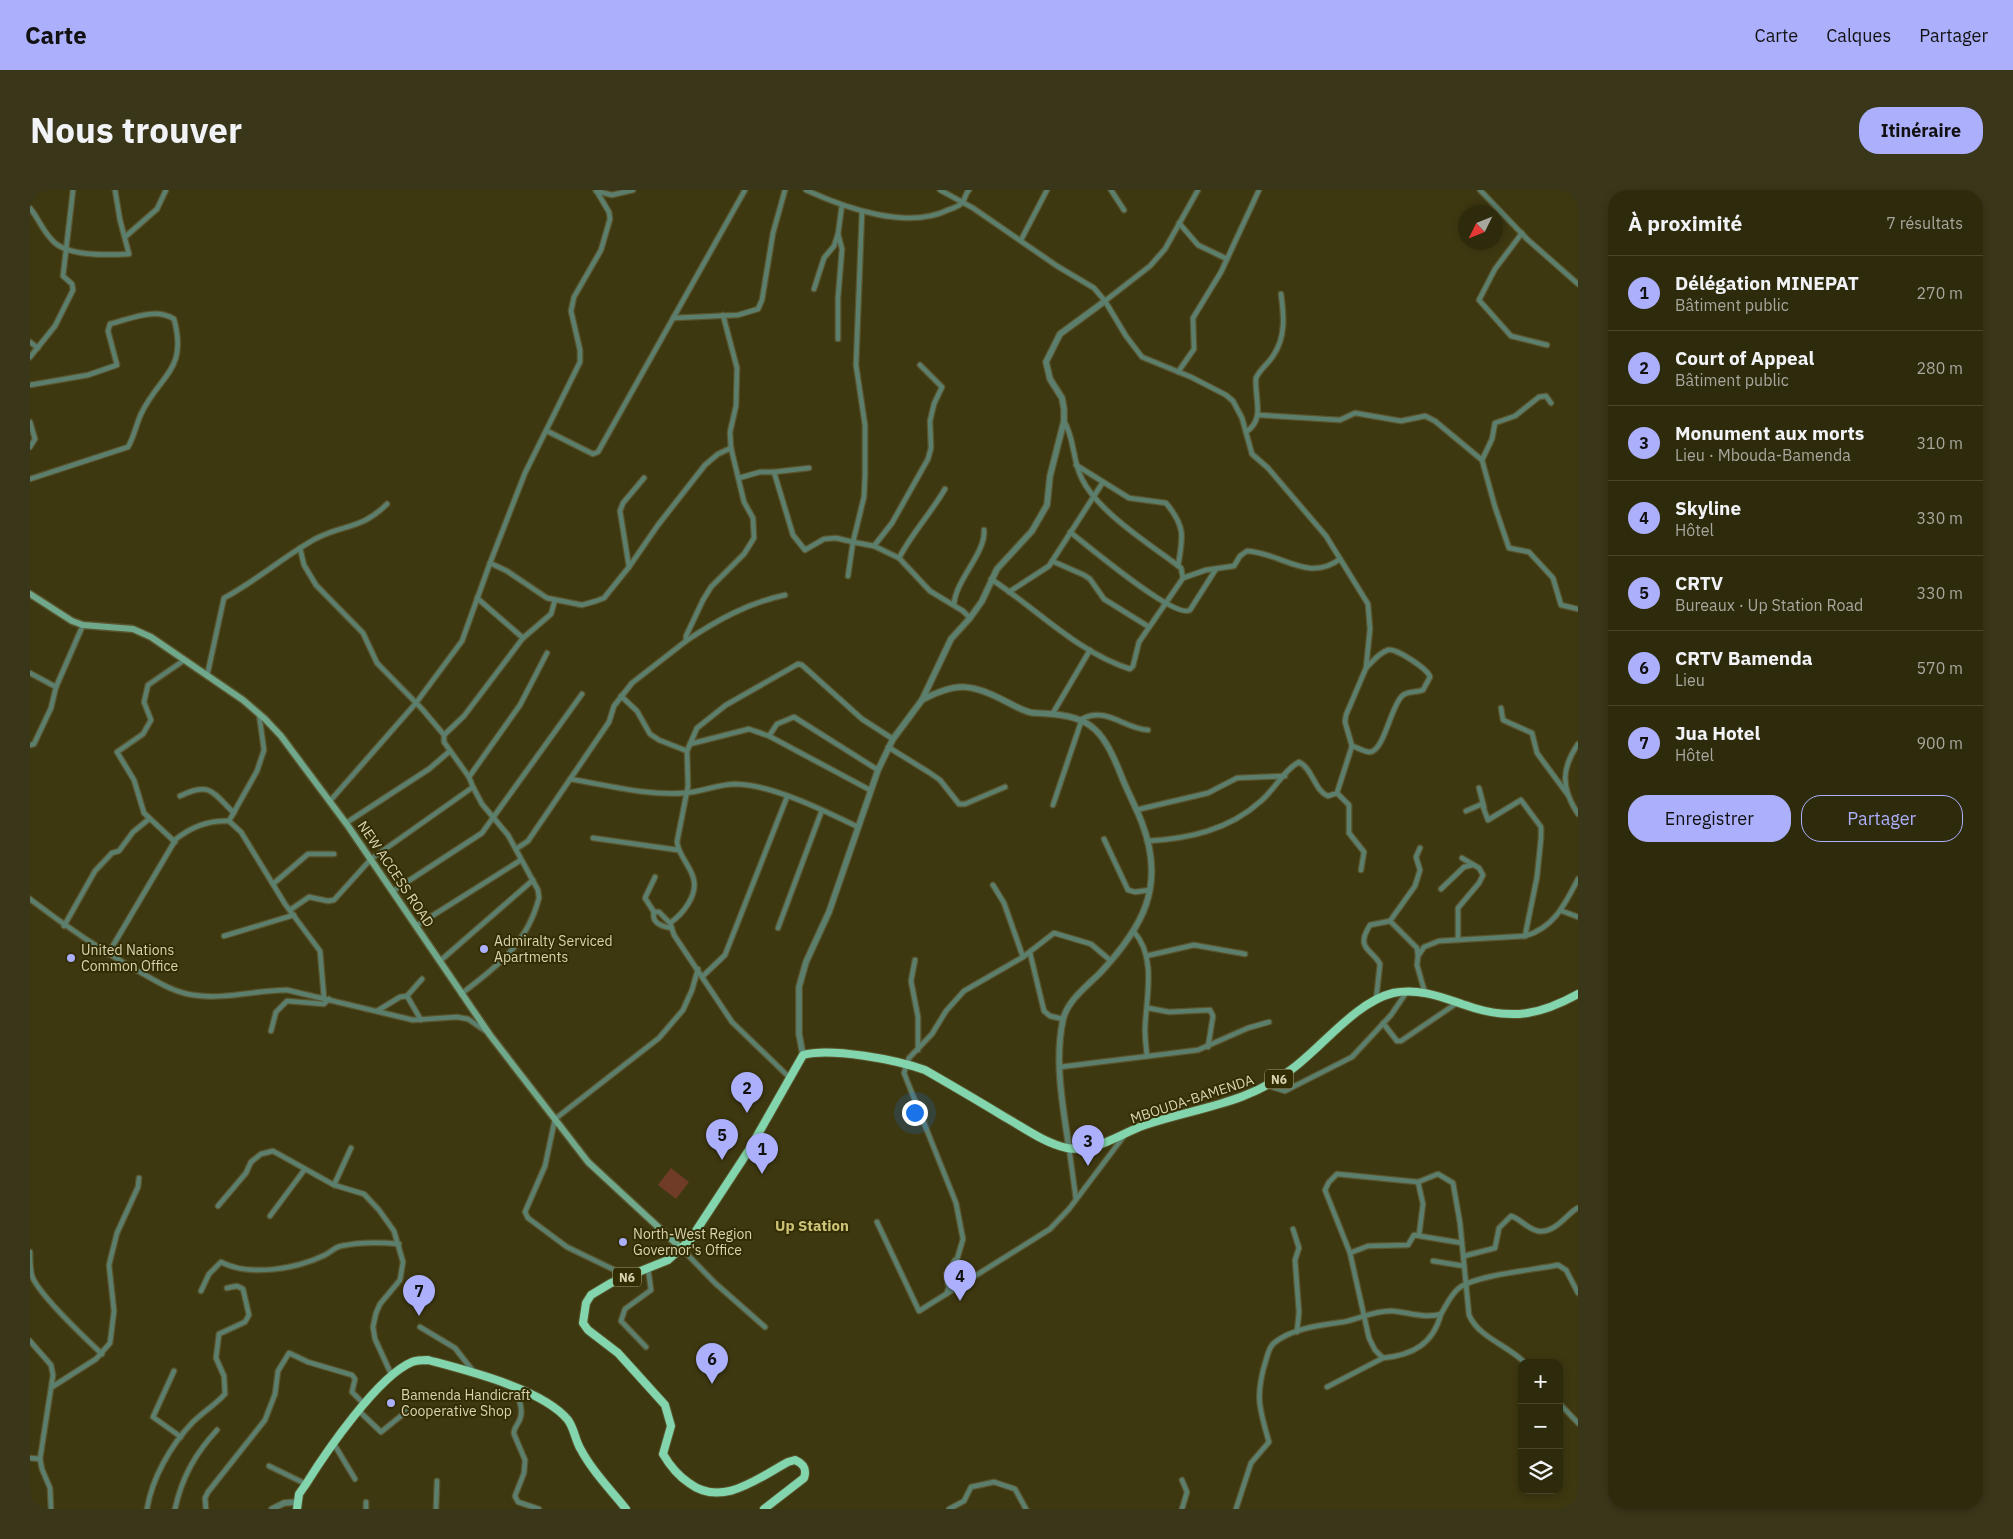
<!DOCTYPE html>
<html lang="fr">
<meta charset="utf-8">
<style>
body{margin:0;font-family:"IBM Plex Sans",sans-serif;background:#3a361a;color:#f1f3f6}
.controls{position:absolute;right:15px;bottom:15px;display:grid;overflow:hidden;border-radius:10px;box-shadow:0 2px 8px #0003}
.controls button{width:45px;height:45px;display:grid;place-items:center;padding:0;border:0;border-bottom:1px solid #49462d;background:#2e2a0c;color:#f1f3f6;font:25px sans-serif}
.compass{position:absolute;left:1428px;top:15px;width:45px;height:45px;border-radius:50%;background:#2e2a0c;box-shadow:0 2px 8px #0003;rotate:227deg}
.you{position:absolute;left:884px;top:922px;width:18px;height:18px;margin:-12px;border:4px solid #fff;border-radius:50%;background:#1a73e8;box-shadow:0 0 0 8px #1a73e833}
.badge{display:grid;place-items:center;width:32px;height:32px;border-radius:50%;background:#acaffb;color:#111;font-size:16px;font-weight:700}
.pin{position:absolute;translate:-50% -41px;filter:drop-shadow(0 1px 2px #0008)}
.pin::after{content:'';position:absolute;top:26px;width:18px;height:15px;background:inherit;clip-path:polygon(0 0,100% 0,50% 100%)}
.list{margin:0;padding:0;list-style:none}
h2{display:flex;justify-content:space-between;align-items:center;height:65px;margin:0;padding:0 20px;font-size:21px}
h2 small{font-size:16px;font-weight:400;color:#a7a79d}
.list li{display:grid;grid-template-columns:32px 1fr auto;gap:15px;align-items:center;box-sizing:border-box;height:75px;padding:0 20px;border-top:1px solid #49462d}
.list b{display:block;font-size:19px;white-space:nowrap}
.list p{margin:0;font-size:16px;white-space:nowrap;color:#a7a79d}
.list em{font-size:16px;font-style:normal;color:#a7a79d}
.actions{display:flex;gap:10px;padding:15px 20px}
.actions a{flex:1;padding:11px 0;border:1px solid #acaffb;border-radius:20px;text-align:center;font-size:18px;color:#acaffb}
.actions .main{background:#acaffb;color:#111}
.icon{flex:none;width:28px;height:28px;fill:none;stroke:currentColor;stroke-width:2;stroke-linecap:round;stroke-linejoin:round}
.map{position:relative;flex:none;width:1548px;height:1319px;overflow:hidden;border-radius:20px}
header{display:flex;align-items:center;gap:30px;box-sizing:border-box;height:70px;padding:0 25px;background:#acaffb;color:#111}
header strong{font-size:24px}
nav{display:flex;gap:28px;margin-inline-start:auto;font-size:18px}
.intro{display:flex;align-items:center;justify-content:space-between;box-sizing:border-box;height:120px;padding:0 30px}
h1{margin:0;font-size:35px}
.button{padding:12px 22px;border-radius:20px;background:#acaffb;color:#111;font-size:18px;font-weight:700}
main{display:flex;gap:30px;padding:0 30px}
aside{flex:1;background:#2e2a0c;border-radius:20px;box-shadow:0 2px 8px #0003}
.map>svg:first-child{display:block}
.pitch{fill:#703c28}
.lines{fill:none;stroke-linecap:round;stroke-linejoin:round}
.minor-casing{stroke:#59542d;stroke-width:7}
.tertiary-casing{stroke:#59542d;stroke-width:8}
.secondary-casing{stroke:#59542d;stroke-width:9}
.trunk-casing{stroke:#59542d;stroke-width:10}
.minor{stroke:#5c7f6d;stroke-width:4.5}
.tertiary{stroke:#5c7f6d;stroke-width:5.5}
.secondary{stroke:#6fa88b;stroke-width:6}
.trunk{stroke:#82d5ac;stroke-width:8}
.poi-dot{fill:#acaffb;stroke:#332d04;stroke-width:2}
.labels{text-anchor:middle;dominant-baseline:central;stroke-width:4;stroke-linejoin:round;paint-order:stroke}
.shield{fill:#332d04;stroke:#a7a27c;stroke-width:1}
.shield-label{font-size:12px;font-weight:bold;fill:#d9d4b0}
.street-label{font-size:14px;fill:#d9d4b0;stroke:#332d04}
.poi-label{font-size:14px;fill:#d9d4b0;stroke:#332d04;text-anchor:start}
.neighbourhood-label{font-size:15px;font-weight:bold;fill:#cec479;stroke:#332d04}
</style>
<header>
<strong>Carte</strong>
<nav><a>Carte</a><a>Calques</a><a>Partager</a></nav>
</header>
<div class="intro"><h1>Nous trouver</h1><a class="button">Itinéraire</a></div>
<main>
<div class="map">
<svg width="1548" height="1319" viewBox="0 0 1548 1319">
<rect width="100%" height="100%" fill="#3d3810"/>
<polygon class="pitch" points="641,978 659,992 646,1009 628,995"/>
<g class="lines">
<g class="minor-casing">
<g id="minor">
<path d="M776 0C815 18 877 40 918 20 921 19 929 16 932 13 935 10 935 4 939 0"/>
<path d="M910 0 943 18 1027 76 1064 98 1075 111 1096 146 1112 167 1161 187 1196 205 1203 211 1212 228 1222 264 1238 278 1296 346 1338 414 1340 439 1336 478 1316 525 1315 532 1322 556 1307 603 1298 606C1284 600 1283 579 1269 572 1254 580 1244 600 1231 611 1199 640 1158 649 1117 651"/>
<polyline points="1081,0 1094,20"/>
<polyline points="1450,0 1497,49 1548,94"/>
<polyline points="566,1 582,5 603,0"/>
<path d="M0 18C8 28 13 41 22 50 36 67 79 65 99 64L90 30 85 0"/>
<polyline points="832,22 826,175 835,235 835,285 834,307 823,352 844,356 869,368 900,401 933,421 940,428"/>
<polyline points="1149,33 1168,55 1197,69"/>
<polyline points="1492,43 1465,79 1449,110 1481,146 1517,155"/>
<polyline points="95,47 127,19 136,0"/>
<polyline points="991,50 1017,0"/>
<polyline points="784,99 794,68 804,56 808,44 812,15"/>
<polyline points="1075,111 1120,76 1135,59 1168,0"/>
<polyline points="643,128 708,125 728,119 732,110 743,43 755,0"/>
<polyline points="808,149 808,108 812,59 808,44"/>
<polyline points="0,152 8,158"/>
<polyline points="0,167 25,136 43,100 42,94 33,86 43,0"/>
<polyline points="1148,182 1164,159 1163,128 1191,82 1229,0"/>
<path d="M0 195 58 185 87 175 78 141 80 134C100 129 125 117 144 129 158 181 130 184 111 224 106 235 104 247 98 257L0 289"/>
<polyline points="1521,213 1516,206 1509,207 1485,226 1465,233 1462,249 1452,270 1465,317 1479,358 1499,362 1523,388 1531,415 1548,419"/>
<polyline points="1228,225 1310,230 1325,223 1371,231 1395,226 1405,231 1452,270"/>
<polyline points="0,232 5,249 0,257"/>
<polyline points="517,241 563,264 568,262 715,0"/>
<path d="M1216 242C1236 229 1224 208 1226 188 1230 179 1238 174 1243 166 1256 147 1254 126 1251 104"/>
<path d="M1046 275 1099 308 1136 313C1156 337 1153 347 1148 376"/>
<polyline points="744,282 779,278"/>
<polyline points="709,288 730,282 744,282 763,345 775,360 794,349 806,348 823,352 818,386"/>
<path d="M1040 342C1057 355 1145 430 1160 420L1186 379"/>
<polyline points="844,356 862,333 898,269 901,258 900,231 904,214 912,197 890,175"/>
<polyline points="270,358 274,375 286,395 333,443 347,473 393,520 414,545"/>
<path d="M869 368C882 343 901 323 915 299"/>
<polyline points="1022,371 1054,385 1060,389 1074,409 1119,437"/>
<polyline points="460,373 477,381 517,408 552,415 566,411 574,408 599,377 628,335 675,275 688,264 701,258"/>
<polyline points="599,377 590,321 593,313 614,288"/>
<path d="M1153 388 1176 380 1204 376 1210 366 1217 361C1252 363 1278 393 1310 369"/>
<path d="M961 389C1007 419 1047 462 1100 479L1103 476 1109 452 1153 388 1151 378C1121 355 1068 322 1052 289 1042 270 1045 249 1034 231"/>
<polyline points="979,402 1019,376 1073,292"/>
<polyline points="447,408 493,448"/>
<path d="M924 414C926 389 956 363 954 340"/>
<path d="M656 451C687 430 718 413 755 405"/>
<polyline points="0,483 26,497"/>
<path d="M177 486 194 408C226 391 253 367 285 349 313 334 331 340 357 314"/>
<polyline points="591,506 607,521 620,544 629,550 657,561"/>
<polyline points="1471,518 1473,530 1502,543 1507,563 1538,605"/>
<polyline points="1023,523 1060,460"/>
<polyline points="739,546 747,534 764,527 848,580"/>
<polyline points="660,554 719,539 739,546 840,600"/>
<path d="M1548 554C1531 579 1531 598 1548 624"/>
<polyline points="0,555 4,554 21,518 26,497 53,435"/>
<path d="M1322 556C1327 557 1334 562 1340 562 1354 561 1361 516 1372 506 1378 500 1386 503 1393 500L1400 487C1398 479 1366 458 1358 460 1350 462 1341 473 1336 478"/>
<polyline points="858,557 900,583 910,590 929,614 935,614 975,597"/>
<polyline points="439,587 490,515 517,463"/>
<path d="M540 589C577 595 617 606 654 603 672 602 688 594 706 594 743 595 795 621 828 637"/>
<polyline points="443,597 439,587 414,552 414,545 434,526 493,448 521,424 525,410"/>
<polyline points="1449,598 1454,617"/>
<polyline points="1307,603 1319,615 1319,643 1334,662 1331,680"/>
<path d="M150 606C180 591 182 602 204 623"/>
<polyline points="300,611 386,513 432,451 460,373 495,283 550,172 550,160 541,121 544,107 571,60 580,29 579,22 566,0"/>
<path d="M1023 615 1052 529C1077 516 1094 539 1118 540"/>
<polyline points="1106,620 1178,603 1207,588 1255,586"/>
<polyline points="1436,621 1452,614 1458,630 1491,610 1511,637 1511,648 1507,687 1495,746"/>
<polyline points="199,631 227,581 234,560 229,524"/>
<polyline points="316,633 399,579 420,561"/>
<polyline points="563,648 648,660"/>
<polyline points="1074,649 1098,700 1105,702 1120,700"/>
<polyline points="145,652 114,623 104,590 87,562 113,544 121,530 114,512 118,495 153,471"/>
<polyline points="486,659 498,651 579,532 584,516 602,493 656,451 656,446 673,410 681,397 714,364 724,348 723,328 714,312 701,258 700,242 706,216 707,178 693,125"/>
<polyline points="243,694 278,664 304,664"/>
<polyline points="1411,699 1434,677 1442,675"/>
<polyline points="363,701 452,643 552,504"/>
<path d="M0 709C35 736 69 759 108 781 125 790 142 802 163 805 194 810 226 800 257 800L383 830 427 827 438 829 457 842"/>
<path d="M260 720 279 707 298 711 304 710 341 669 443 597 452 614 478 645 508 700 509 708C497 754 467 777 431 804"/>
<polyline points="1532,721 1548,727"/>
<polyline points="624,722 615,708 625,687"/>
<path d="M640 733C653 724 669 704 663 687 659 674 649 666 647 652L658 596 657 561 667 538 696 515 768 474 772 475 832 529 863 549"/>
<polyline points="34,736 65,681 82,663 89,661 103,642 119,629"/>
<polyline points="386,736 491,670"/>
<path d="M642 738C633 737 621 733 624 722H629L640 733 644 745 702 832 761 889"/>
<polyline points="748,738 792,620"/>
<path d="M1104 742C1127 767 1116 808 1115 839 1115 848 1116 857 1117 866"/>
<polyline points="194,746 264,725"/>
<polyline points="1428,750 1428,718 1449,693 1453,685 1449,678 1432,668"/>
<polyline points="1000,763 1014,821 1020,826 1033,829"/>
<path d="M78 764 146 649C161 637 180 630 199 631L211 642 255 714 290 761 294 808"/>
<polyline points="1116,766 1164,755 1215,764"/>
<polyline points="1388,766 1387,758 1360,731 1385,696 1390,680 1386,667 1390,658"/>
<polyline points="993,767 1024,743 1061,754 1081,771"/>
<polyline points="885,770 881,791 888,827 888,860"/>
<polyline points="410,771 503,690"/>
<polyline points="673,786 695,765 757,607"/>
<path d="M1395 803 1387 775 1388 766 1394 757 1409 751 1495 746C1524 738 1535 714 1548 689"/>
<polyline points="377,806 392,789"/>
<path d="M1346 810 1350 774C1341 758 1325 759 1340 735L1360 731"/>
<polyline points="1118,818 1139,822 1180,820 1183,826 1178,857"/>
<polyline points="347,821 370,807 377,806 391,830"/>
<polyline points="1353,833 1367,851 1371,851 1427,813"/>
<polyline points="241,841 246,822 257,811 294,814 299,809"/>
<polyline points="1030,877 1168,860 1218,838 1239,832"/>
<polyline points="1239,896 1255,901 1322,867 1361,825 1376,803"/>
<polyline points="1039,958 1046,1009"/>
<polyline points="1388,992 1393,1014 1389,1045"/>
<polyline points="304,995 321,958"/>
<polyline points="188,1016 216,983 221,972 231,964 243,961 304,995 334,1004 349,1020 364,1041 373,1072 370,1090 350,1114 346,1123 343,1137 345,1149 362,1186"/>
<polyline points="240,1026 275,979"/>
<polyline points="847,1032 889,1121 1020,1039 1039,1019 1094,946"/>
<polyline points="1263,1039 1269,1058 1265,1070 1269,1122 1267,1142"/>
<polyline points="652,1059 685,1093 735,1137"/>
<path d="M0 1062C0 1070 0 1078 2 1086 9 1105 56 1149 72 1164"/>
<polyline points="1320,1063 1338,1056 1378,1055 1384,1045 1432,1053"/>
<path d="M1434 1066 1465 1058 1469 1038 1481 1026C1491 1029 1497 1039 1508 1041 1526 1044 1540 1020 1548 1018"/>
<polyline points="1403,1071 1434,1076"/>
<polyline points="597,1086 537,1057 498,1028 495,1022 515,976 525,929 629,848 653,820 662,800 668,779"/>
<polyline points="918,1095 916,1084 925,1070"/>
<path d="M171 1101 179 1084 191 1072C220 1087 266 1079 295 1065 301 1062 305 1057 311 1056 330 1052 350 1052 369 1054"/>
<polyline points="917,1103 933,1049 926,1013 874,883 879,868 902,844 916,821 934,801 993,767 974,713 963,695"/>
<path d="M1411 1124C1403 1154 1383 1165 1353 1168L1345 1160 1339 1148 1320 1063 1295 1000 1299 992 1307 984 1388 992 1408 984 1423 993 1430 1033 1439 1125C1449 1148 1478 1155 1495 1173"/>
<polyline points="390,1137 425,1158 443,1181"/>
<polyline points="0,1151 21,1175 23,1185 10,1269 12,1279 20,1298 21,1319"/>
<polyline points="616,1157 591,1131 595,1119 621,1100 618,1078"/>
<polyline points="144,1181 123,1227 151,1247"/>
<polyline points="22,1197 66,1169 80,1153 84,1121 79,1075 87,1043 108,997 109,988"/>
<path d="M483 1197C488 1207 494 1218 490 1229 488 1235 483 1238 484 1244L495 1270 494 1283 485 1306 488 1312 509 1319"/>
<polyline points="1297,1197 1353,1168"/>
<polyline points="1529,1213 1548,1233"/>
<polyline points="328,1220 351,1242 377,1221"/>
<polyline points="304,1254 325,1289"/>
<polyline points="0,1268 10,1269"/>
<polyline points="239,1276 276,1294"/>
<polyline points="1152,1290 1157,1302 1152,1319"/>
<path d="M117 1319C122 1288 141 1255 162 1233 173 1222 185 1215 195 1204L194 1186 186 1168 189 1144 215 1132 219 1125 213 1099 207 1096 197 1098"/>
<path d="M145 1319C152 1287 165 1264 187 1240"/>
<polyline points="176,1319 175,1308 178,1302 235,1230 245,1204 248,1181 259,1163 278,1172 322,1185 325,1189 322,1202 334,1214"/>
<polyline points="336,1319 336,1312"/>
<polyline points="406,1319 407,1291"/>
<polyline points="919,1319 934,1311 941,1297 964,1292 985,1299 996,1319"/>
<path d="M1206 1319 1221 1273 1239 1252C1229 1218 1225 1205 1236 1170 1238 1164 1239 1157 1244 1153 1262 1138 1292 1135 1313 1132 1329 1129 1345 1120 1362 1121 1378 1122 1394 1129 1411 1124 1416 1116 1421 1104 1429 1098 1446 1085 1504 1080 1528 1075L1536 1080 1548 1103"/>
</g>
</g>
<g class="tertiary-casing">
<g id="tertiary">
<path d="M892 510C928 491 942 494 977 512 985 516 996 523 1005 523 1059 525 1071 535 1091 585 1097 601 1106 617 1112 633 1136 696 1113 737 1070 783 1057 796 1037 811 1033 830 1024 871 1033 917 1039 958"/>
<polyline points="773,865 769,844 769,797 776,772 799,722 848,580 863,549 892,510 921,449 940,428 952,411 967,379 1002,341 1017,315 1020,286 1034,231 1034,219 1032,208 1020,189 1016,172 1030,144 1075,111"/>
<polyline points="242,1319 254,1313 267,1312"/>
</g>
</g>
<g class="secondary-casing">
<polyline id="secondary" points="0,404 42,431 53,435 103,439 121,447 213,510 235,529 251,546 318,636 460,845 558,972 652,1059"/>
</g>
<g class="trunk-casing">
<g id="trunk">
<path d="M267 1319 269 1304 276 1294C296 1262 348 1186 382 1172 387 1170 392 1170 398 1170 435 1180 513 1199 538 1230 544 1238 545 1249 550 1258 562 1281 580 1299 596 1319"/>
<path d="M734 1319 774 1288C777 1279 774 1274 765 1270L758 1272C728 1288 692 1318 659 1293 647 1285 640 1276 633 1264L641 1236 635 1215 588 1163 558 1140 553 1133 556 1113 561 1105 581 1093 638 1070 660 1050 719 960 773 865C801 857 867 870 895 880 921 895 947 910 973 926 993 937 1014 953 1037 958 1066 963 1089 944 1115 935 1168 917 1215 915 1262 879 1292 857 1326 812 1363 803 1392 797 1418 810 1444 818 1484 830 1512 824 1548 804"/>
</g>
</g>
<use href="#minor" class="minor"/>
<use href="#tertiary" class="tertiary"/>
<use href="#secondary" class="secondary"/>
<use href="#trunk" class="trunk"/>
</g>
<g class="poi-dot">
<circle cx="454" cy="759" r="5"/>
<circle cx="41" cy="768" r="5"/>
<circle cx="593" cy="1052" r="5"/>
<circle cx="361" cy="1213" r="5"/>
</g>
<g class="labels">
<g class="shield">
<rect x="1235" y="879.5" width="28" height="19" rx="4"/>
<rect x="583" y="1077.5" width="28" height="19" rx="4"/>
</g>
<g class="shield-label">
<text x="1249" y="889">N6</text>
<text x="597" y="1087">N6</text>
</g>
<g class="street-label">
<text transform="translate(366 684) rotate(56)">NEW ACCESS ROAD</text>
<text transform="translate(1162 909) rotate(-18)">MBOUDA-BAMENDA</text>
</g>
<g class="poi-label">
<text x="464" y="751">Admiralty Serviced<tspan x="464" dy="16">Apartments</tspan></text>
<text x="51" y="760">United Nations<tspan x="51" dy="16">Common Office</tspan></text>
<text x="603" y="1044">North-West Region<tspan x="603" dy="16">Governor's Office</tspan></text>
<text x="371" y="1205">Bamenda Handicraft<tspan x="371" dy="16">Cooperative Shop</tspan></text>
</g>
<g class="neighbourhood-label">
<text x="782" y="1035">Up Station</text>
</g>
</g>
</svg>
<div class="controls">
<button>+</button>
<button>−</button>
<button><svg class="icon" aria-label="layers" viewBox="0 0 24 24"><path d="M12 4l9 5-9 5-9-5zM3 14l9 5 9-5"/></svg></button>
</div>
<svg class="compass" viewBox="-18 -18 36 36"><path d="M0-13l5 13h-10z" fill="#e53935"/><path d="M0 13l5-13h-10z" fill="#a7a79d"/></svg>
<div class="you"></div>
<div class="pin badge" style="left:732px;top:984px">1</div>
<div class="pin badge" style="left:717px;top:923px">2</div>
<div class="pin badge" style="left:1058px;top:976px">3</div>
<div class="pin badge" style="left:930px;top:1111px">4</div>
<div class="pin badge" style="left:692px;top:970px">5</div>
<div class="pin badge" style="left:682px;top:1194px">6</div>
<div class="pin badge" style="left:389px;top:1126px">7</div>
</div>
<aside>
<h2>À proximité<small>7 résultats</small></h2>
<ul class="list">
<li><span class="badge">1</span><div><b>Délégation MINEPAT</b><p>Bâtiment public</p></div><em>270 m</em></li>
<li><span class="badge">2</span><div><b>Court of Appeal</b><p>Bâtiment public</p></div><em>280 m</em></li>
<li><span class="badge">3</span><div><b>Monument aux morts</b><p>Lieu · Mbouda-Bamenda</p></div><em>310 m</em></li>
<li><span class="badge">4</span><div><b>Skyline</b><p>Hôtel</p></div><em>330 m</em></li>
<li><span class="badge">5</span><div><b>CRTV</b><p>Bureaux · Up Station Road</p></div><em>330 m</em></li>
<li><span class="badge">6</span><div><b>CRTV Bamenda</b><p>Lieu</p></div><em>570 m</em></li>
<li><span class="badge">7</span><div><b>Jua Hotel</b><p>Hôtel</p></div><em>900 m</em></li>
</ul>
<div class="actions"><a class="main">Enregistrer</a><a>Partager</a></div>
</aside>
</main>
